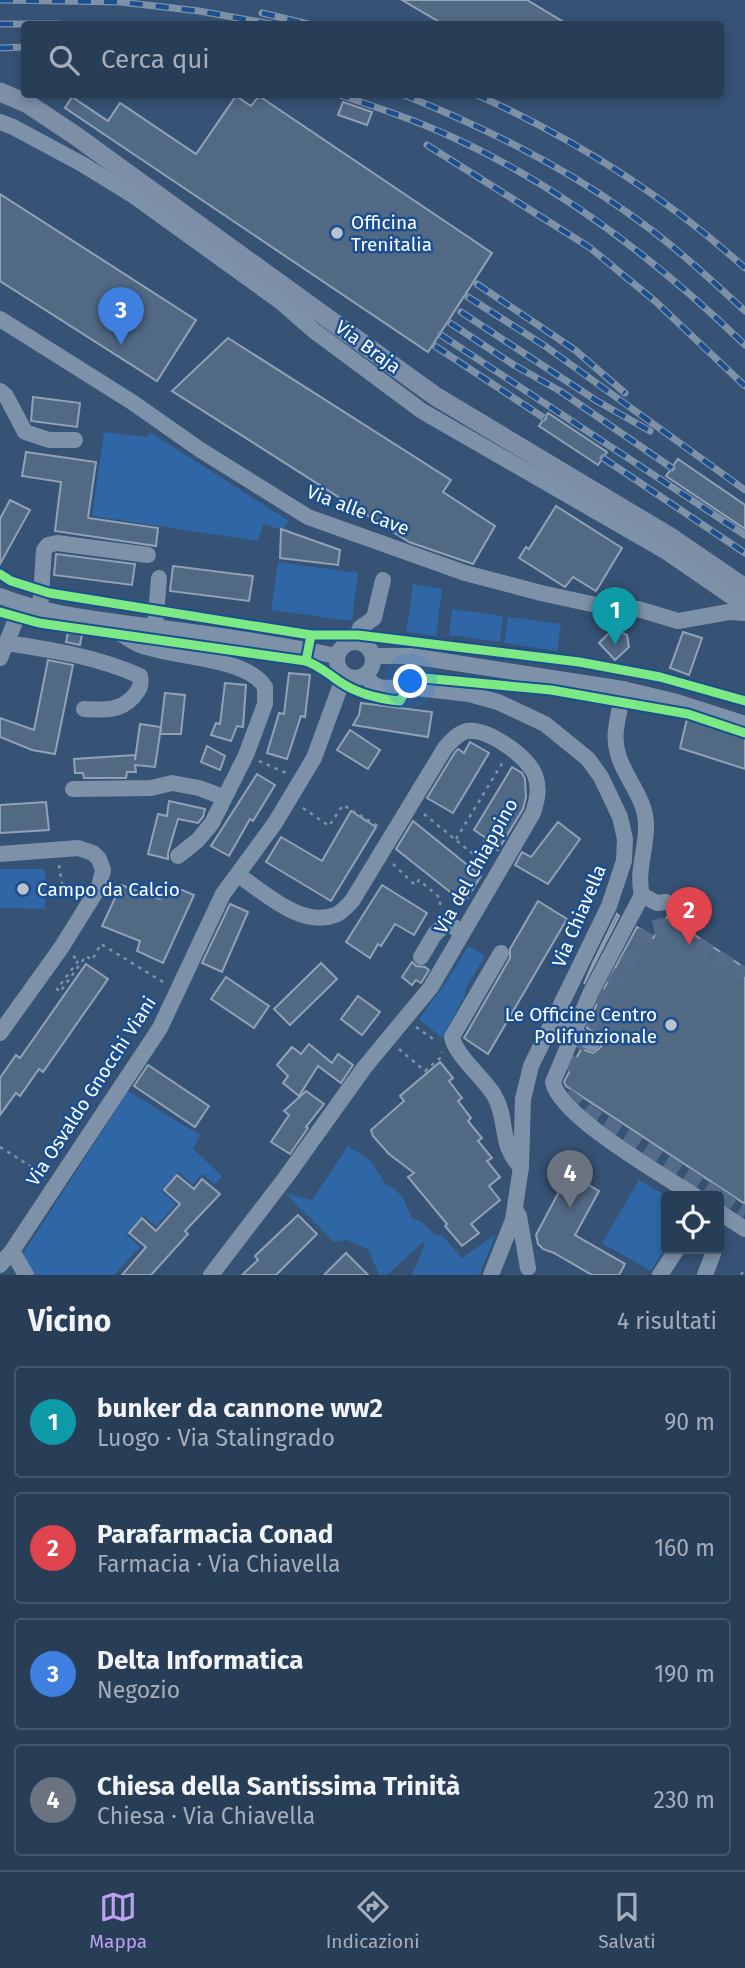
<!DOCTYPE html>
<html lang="it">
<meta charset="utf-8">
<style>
body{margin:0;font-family:"Fira Sans",sans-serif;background:#30455d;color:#f1f3f6}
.controls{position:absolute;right:21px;bottom:21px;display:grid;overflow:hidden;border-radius:7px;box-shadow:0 4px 10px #0003}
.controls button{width:63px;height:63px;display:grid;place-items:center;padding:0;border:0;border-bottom:2px solid #44576d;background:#283e57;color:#f1f3f6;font:35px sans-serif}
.you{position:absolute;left:411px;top:682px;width:24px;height:24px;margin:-18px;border:5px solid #fff;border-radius:50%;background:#1a73e8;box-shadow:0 0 0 10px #1a73e833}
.badge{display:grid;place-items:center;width:46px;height:46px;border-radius:50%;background:#bca0f2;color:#fff;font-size:23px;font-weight:700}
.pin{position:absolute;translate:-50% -58px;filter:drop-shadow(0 2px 4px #0008)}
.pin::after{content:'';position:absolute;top:37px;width:24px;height:21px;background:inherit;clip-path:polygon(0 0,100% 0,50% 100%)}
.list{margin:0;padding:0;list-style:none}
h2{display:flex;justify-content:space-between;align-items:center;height:91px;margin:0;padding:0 28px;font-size:30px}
h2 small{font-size:23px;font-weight:400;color:#a5aeba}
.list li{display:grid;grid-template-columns:46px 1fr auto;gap:21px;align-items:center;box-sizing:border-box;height:112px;margin:0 14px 14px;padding:0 14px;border:2px solid #44576d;border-radius:7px}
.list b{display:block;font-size:26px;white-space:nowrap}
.list p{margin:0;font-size:23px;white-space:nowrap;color:#a5aeba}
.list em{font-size:23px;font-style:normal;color:#a5aeba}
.icon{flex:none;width:38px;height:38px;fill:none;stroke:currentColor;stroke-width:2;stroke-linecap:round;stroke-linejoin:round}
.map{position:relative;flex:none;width:745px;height:1275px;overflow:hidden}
.search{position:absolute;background:#283e57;box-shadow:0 4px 10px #0003;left:21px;right:21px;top:21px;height:77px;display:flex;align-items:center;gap:18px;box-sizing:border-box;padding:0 24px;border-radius:7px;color:#a5aeba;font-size:26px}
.sheet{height:595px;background:#283e57}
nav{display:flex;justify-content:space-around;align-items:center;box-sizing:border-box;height:98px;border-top:2px solid #44576d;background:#283e57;font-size:19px;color:#a5aeba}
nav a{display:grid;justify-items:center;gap:4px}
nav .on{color:#bca0f2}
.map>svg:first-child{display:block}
.green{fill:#2f66a5}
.building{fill:#526984;stroke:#92a2b6;stroke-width:2}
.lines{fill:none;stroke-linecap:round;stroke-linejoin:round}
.minor-tunnel{stroke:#546c89;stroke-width:16;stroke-dasharray:16 8;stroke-linecap:butt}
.path{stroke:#7d92a8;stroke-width:2.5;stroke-dasharray:3.5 5;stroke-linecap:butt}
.minor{stroke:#7d92a8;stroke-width:16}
.major{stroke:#7d8ea7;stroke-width:19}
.rail-casing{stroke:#7e92a7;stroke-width:7}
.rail{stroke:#1b4f8f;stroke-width:4.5;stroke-dasharray:13;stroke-linecap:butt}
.cycleway-casing{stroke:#1b4f8f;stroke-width:13}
.cycleway{stroke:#7ce984;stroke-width:9}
.poi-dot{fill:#b9c2ce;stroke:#1b4f8f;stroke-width:2.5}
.labels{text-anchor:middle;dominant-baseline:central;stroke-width:5;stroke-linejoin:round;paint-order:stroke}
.poi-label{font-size:19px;fill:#fff;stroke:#1b4f8f;text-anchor:start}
.street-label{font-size:19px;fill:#fff;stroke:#1b4f8f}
</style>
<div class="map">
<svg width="745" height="1275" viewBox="0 0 745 1275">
<rect width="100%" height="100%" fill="#365274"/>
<g class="green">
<polygon points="104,432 146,437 150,432 289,521 283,530 263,524 258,541 92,516"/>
<polygon points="278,562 358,573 352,621 271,610"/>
<polygon points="413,584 442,589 436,636 406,632"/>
<polygon points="452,609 503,616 500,642 449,635"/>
<polygon points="508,617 561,624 557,651 504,643"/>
<polygon points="0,869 45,869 45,909 0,908"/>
<polygon points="468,946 485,956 466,988 465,995 442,1038 419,1019 451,975"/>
<polygon points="128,1091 200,1135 193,1149 222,1176 215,1185 203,1174 193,1184 178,1172 161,1191 176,1204 156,1226 143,1215 126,1234 140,1247 114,1275 33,1275 22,1255"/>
<polygon points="348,1146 370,1160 386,1184 395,1189 403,1198 411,1217 423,1223 435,1235 442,1235 462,1258 496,1234 479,1275 412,1275 425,1244 423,1242 387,1275 379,1275 368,1249 347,1240 334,1242 285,1193 312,1200"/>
<polygon points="639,1180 667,1196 666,1246 651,1271 602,1243"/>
</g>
<g class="building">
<polygon points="402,0 527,0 567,24 443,24"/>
<polygon points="236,96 251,106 259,96 492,253 428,352 65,108 72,97 108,121 120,103 196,154"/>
<polygon points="343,102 372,112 367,125 338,115"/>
<polygon points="0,194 196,320 157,381 0,281"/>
<polygon points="228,338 451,480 443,492 495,526 473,564 409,542 172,391"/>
<polygon points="33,397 80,403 77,427 31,421"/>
<polygon points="548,413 607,452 598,465 539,426"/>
<polygon points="26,452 96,462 88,518 158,528 156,546 55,531 61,482 22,476"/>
<polygon points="678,459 745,505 745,529 666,476"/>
<polygon points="10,500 30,510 0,564 0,519"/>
<polygon points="556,506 622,548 596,591 573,577 565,587 519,558 526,547 529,549"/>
<polygon points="281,529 340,550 338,565 280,558"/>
<polygon points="56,554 135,564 132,585 54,575"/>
<polygon points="173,566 253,576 249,601 170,591"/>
<polygon points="613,629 627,635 629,647 615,660 599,643"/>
<polygon points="68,632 82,634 80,645 66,642"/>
<polygon points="683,632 702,638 689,675 670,668"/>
<polygon points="48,660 73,665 55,754 32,750 0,737 0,718 34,730"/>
<polygon points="289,673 310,675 305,717 301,716 287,759 267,753 279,713 284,714"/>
<polygon points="225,683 246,685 243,727 237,726 231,741 211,735 216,723 220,724"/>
<polygon points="165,693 185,695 181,734 160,734"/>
<polygon points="361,703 432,712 428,737 353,725 359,715"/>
<polygon points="687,719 745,738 745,769 680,748"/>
<polygon points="140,724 161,727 155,767 135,765 136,772 127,772 126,778 84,778 83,773 75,773 74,759 135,755 135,760"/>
<polygon points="350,730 380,750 368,769 337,750"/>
<polygon points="470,742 489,753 453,813 427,798 455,752 458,749 464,753"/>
<polygon points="207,746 225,756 220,770 201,762"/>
<polygon points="512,767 522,773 525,779 526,797 523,809 498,850 484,841 486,838 474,830"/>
<polygon points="257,774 275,785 253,821 250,819 229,856 211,846"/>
<polygon points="169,801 205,809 203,817 198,823 178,819 168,853 168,859 148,854 158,814 167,816"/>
<polygon points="46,802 49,830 0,833 0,805"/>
<polygon points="351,811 376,827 331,901 266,862 281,837 322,861"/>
<polygon points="413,821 481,876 464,903 396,849"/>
<polygon points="558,822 580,839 548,884 515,865 522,852 531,857"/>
<polygon points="121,885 160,899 165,890 182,890 194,895 163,963 137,951 140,941 102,926"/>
<polygon points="382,885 427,913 414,935 395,924 381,946 378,944 370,958 346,942"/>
<polygon points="538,901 567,919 488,1054 464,1038 510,958 510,949"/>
<polygon points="230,904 248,912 222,972 202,963"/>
<polygon points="617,914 619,916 584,984 593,963"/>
<polygon points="667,917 745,968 745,1204 566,1086 564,1082 581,1049 593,1053 601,1047 601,1037 587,1028 599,998 637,927 653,938"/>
<polygon points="412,962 416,966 425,967 429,970 421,983 416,980 412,985 402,977"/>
<polygon points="321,963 337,979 290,1025 274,1009"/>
<polygon points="86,964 108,979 43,1072 39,1069 20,1096 16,1093 0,1115 0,1078 16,1055 20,1058"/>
<polygon points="226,977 269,1006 254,1028 211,999"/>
<polygon points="358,996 380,1012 362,1035 341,1019"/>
<polygon points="309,1044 332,1063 338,1054 353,1065 341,1083 318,1066 299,1096 283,1083 288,1076 277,1065 292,1047 301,1054"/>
<polygon points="440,1062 453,1078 449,1081 462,1098 458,1101 471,1118 468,1121 482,1138 478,1141 492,1158 487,1161 500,1177 489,1186 500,1200 471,1224 479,1233 462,1246 445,1226 447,1224 408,1177 414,1173 389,1154 373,1136 371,1130 404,1101 400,1096"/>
<polygon points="148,1065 209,1106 195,1127 134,1086"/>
<polygon points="306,1091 324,1104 306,1127 308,1128 290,1154 271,1142 289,1115 284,1111"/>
<polygon points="569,1173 599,1191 575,1235 625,1264 619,1275 592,1275 554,1253 543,1249 538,1244 536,1235"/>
<polygon points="177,1175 194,1189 202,1179 220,1194 185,1231 188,1234 151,1275 122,1275 146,1247 129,1233 142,1218 156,1231 180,1204 164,1190"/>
<polygon points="298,1215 317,1234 276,1275 242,1275 258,1260 255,1256"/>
<polygon points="346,1253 368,1275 324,1275"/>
</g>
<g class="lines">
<g class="minor-tunnel">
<polyline points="564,1068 648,929 662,926 671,928 745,976"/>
<polyline points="566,1095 592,1115 718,1196"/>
<polyline points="719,1197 745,1214"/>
</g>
<g class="path">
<polyline points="259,761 288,774"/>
<polyline points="303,808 329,826 343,805 378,826"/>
<polyline points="424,814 484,863"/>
<polyline points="456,839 503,762"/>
<polyline points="393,864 415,885 419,880 440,898 440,908"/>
<polyline points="59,865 64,895 75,898"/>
<polyline points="73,956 79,960 57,989 60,992 86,956 92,960 101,944 163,982"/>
<polyline points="416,1027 436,1041"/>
<polyline points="399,1049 425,1071 440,1058 442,1052"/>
<polyline points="0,1147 46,1176"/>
<polyline points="741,1275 745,1268"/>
</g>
<g class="minor">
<polyline points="0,122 13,127 82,164 134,196 281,302 313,330 422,411 665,551 745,606"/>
<polyline points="0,319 132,402 199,449 308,517 465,573 541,593 610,608 638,609 678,621 729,612 745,613"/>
<polyline points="0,391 6,396 25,432 49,440 75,440"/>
<path d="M0 596C48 615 96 619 146 626 210 634 274 643 336 656"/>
<polyline points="40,610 44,550 48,545 57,543 148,555"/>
<path d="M106 622C116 630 126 639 138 644 170 658 246 656 265 687V704L246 755 212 823 198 840 178 856"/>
<polyline points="155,627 159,578"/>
<circle cx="355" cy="660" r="18"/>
<polyline points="355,642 360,628 374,618 383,580"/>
<path d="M7 643C53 650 98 657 140 676 142 686 139 690 133 697 119 712 103 710 84 709"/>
<polyline points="373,656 411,656 623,689 677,702 745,724"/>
<polyline points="0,658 22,605"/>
<polyline points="365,676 374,685 383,688 408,687 469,694 498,702 545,724 588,759 601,777 620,817 625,839 624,861 609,906 531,1066 523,1099 521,1167 513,1220 491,1275"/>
<path d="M623 689C621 711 611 732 618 754 624 777 646 799 646 824 647 848 636 871 642 895L657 903 666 902"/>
<polyline points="73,789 151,788 172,783 199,788 223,797"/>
<polyline points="0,854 78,848 93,853 99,859 103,870 99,887 61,948 0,1033"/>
<path d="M642 895 590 994 553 1082C559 1116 664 1176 695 1196"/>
<path d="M501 953 452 1037C456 1056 483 1077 494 1095 509 1121 498 1144 521 1167"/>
<polyline points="421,957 434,935 447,922 462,933"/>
<polyline points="565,1028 592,1043"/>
<polyline points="516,1211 519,1216 528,1268"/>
<polyline points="719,1212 745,1229"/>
<polyline points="12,1251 26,1275"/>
<polyline points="0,1265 12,1251 160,1028 223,894 275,823 314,758 344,676"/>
<path d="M211 1275 286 1177 364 1068 431 987 533 813C537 800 540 789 535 775 527 756 488 728 467 731 458 733 451 741 445 748L352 901C347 906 341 913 335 915 301 928 264 892 238 875"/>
<polyline points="660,1275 677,1249"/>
<polyline points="705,1275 713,1254 712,1249"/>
</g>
<polyline class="major" points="0,92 28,104 76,136 435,396 672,538 745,588"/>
<g class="rail-casing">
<g id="rail">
<polyline points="0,0 120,2 199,11 271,24"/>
<polyline points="262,13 308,24"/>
<polyline points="0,24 58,24"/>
<polyline points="0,48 24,47"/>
<path d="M337 94C376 107 415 120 452 137 562 187 658 261 745 345"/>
<path d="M402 94C480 126 556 162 625 211 668 240 707 276 745 311"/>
<path d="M475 94C573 138 665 196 745 268"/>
<polyline points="427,145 589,247 655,301 745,386"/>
<polyline points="477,284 575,350 625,393"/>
<polyline points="468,297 545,346 745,490"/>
<polyline points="461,312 597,401 650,431"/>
<polyline points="450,323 514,365 560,391 672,468"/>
<polyline points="441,335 745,535"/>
<polyline points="435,346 544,418"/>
<polyline points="603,458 745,553"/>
</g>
</g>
<use href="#rail" class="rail"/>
<g class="cycleway-casing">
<g id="cycleway">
<polyline points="0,574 11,581 49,593 311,635 306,661"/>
<path d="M0 612 39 623 306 661C320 666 328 674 340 682 358 694 379 699 400 701L413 677 551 690 688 714 745 733"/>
<polyline points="311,635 358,635 579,662 660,677 745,701"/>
</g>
</g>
<use href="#cycleway" class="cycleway"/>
</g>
<g class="poi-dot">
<circle cx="337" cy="233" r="7"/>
<circle cx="23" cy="889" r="7"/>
<circle cx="671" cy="1025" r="7"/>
</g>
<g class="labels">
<g class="poi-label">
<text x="351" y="222">Officina<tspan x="351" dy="22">Trenitalia</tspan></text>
<text x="37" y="889">Campo da Calcio</text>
<text x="657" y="1014" text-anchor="end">Le Officine Centro<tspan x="657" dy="22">Polifunzionale</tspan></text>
</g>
<g class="street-label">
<text transform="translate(368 347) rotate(36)">Via Braja</text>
<text transform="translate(358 510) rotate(21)">Via alle Cave</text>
<text transform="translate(476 866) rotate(-61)">Via del Chiappino</text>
<text transform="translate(579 916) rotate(-67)">Via Chiavella</text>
<text transform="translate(91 1091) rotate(-57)">Via Osvaldo Gnocchi Viani</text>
</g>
</g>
</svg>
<div class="controls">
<button><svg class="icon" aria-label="locate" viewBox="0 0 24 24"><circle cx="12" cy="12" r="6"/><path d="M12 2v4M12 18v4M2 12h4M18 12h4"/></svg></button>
</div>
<div class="you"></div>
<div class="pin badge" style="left:615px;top:645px;background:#0f9aa8">1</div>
<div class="pin badge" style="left:689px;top:945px;background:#e0444e">2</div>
<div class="pin badge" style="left:121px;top:345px;background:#3f7fe0">3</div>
<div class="pin badge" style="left:570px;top:1208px;background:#6b7280">4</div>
<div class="search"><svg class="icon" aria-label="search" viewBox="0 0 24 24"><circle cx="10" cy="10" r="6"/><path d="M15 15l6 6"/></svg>Cerca qui</div>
</div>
<section class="sheet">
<h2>Vicino<small>4 risultati</small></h2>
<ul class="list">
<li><span class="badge" style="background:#0f9aa8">1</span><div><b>bunker da cannone ww2</b><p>Luogo · Via Stalingrado</p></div><em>90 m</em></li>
<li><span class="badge" style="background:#e0444e">2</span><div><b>Parafarmacia Conad</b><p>Farmacia · Via Chiavella</p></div><em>160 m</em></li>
<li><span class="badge" style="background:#3f7fe0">3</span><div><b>Delta Informatica</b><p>Negozio</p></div><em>190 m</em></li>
<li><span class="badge" style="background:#6b7280">4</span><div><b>Chiesa della Santissima Trinità</b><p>Chiesa · Via Chiavella</p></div><em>230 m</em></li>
</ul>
</section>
<nav>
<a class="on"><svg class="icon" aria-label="map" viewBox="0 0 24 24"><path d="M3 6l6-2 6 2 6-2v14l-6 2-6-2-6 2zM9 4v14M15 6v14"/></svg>Mappa</a>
<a><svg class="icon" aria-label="directions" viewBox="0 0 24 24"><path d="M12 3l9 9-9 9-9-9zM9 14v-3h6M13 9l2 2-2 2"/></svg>Indicazioni</a>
<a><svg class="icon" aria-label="saved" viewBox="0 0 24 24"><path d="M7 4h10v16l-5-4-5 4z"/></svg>Salvati</a>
</nav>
